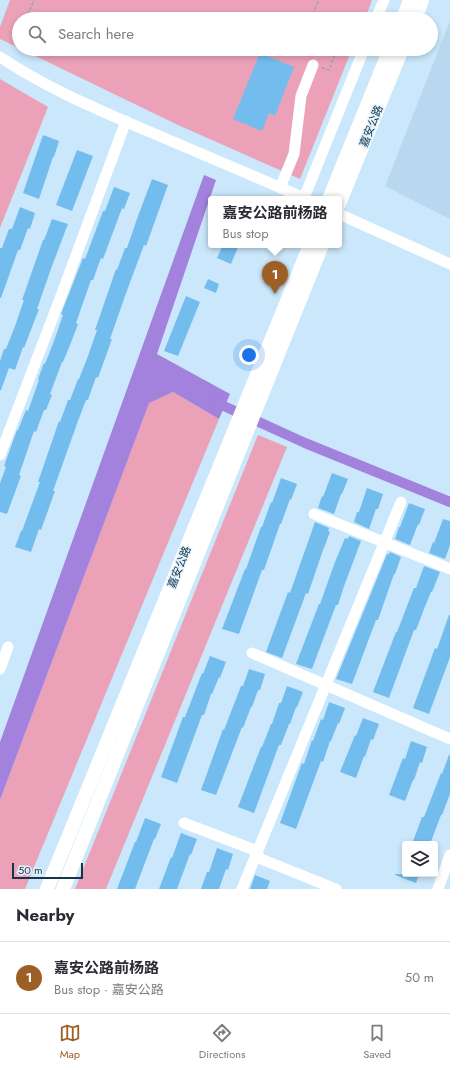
<!DOCTYPE html>
<meta charset="utf-8">
<style>
body{margin:0;font-family:Jost,"Noto Sans SC",sans-serif;background:#f2f2f3;color:#2b2b33}
.controls{position:absolute;right:12px;bottom:12px;display:grid;overflow:hidden;border-radius:4px;box-shadow:0 2px 6px #0003}
.controls button{width:36px;height:36px;display:grid;place-items:center;padding:0;border:0;border-bottom:1px solid #e1e1e2;background:#fff;color:#2b2b33;font:20px sans-serif}
.scale{position:absolute;left:12px;bottom:10px;width:71px;box-sizing:border-box;padding-left:4px;border:2px solid #163549;border-top:0;font-size:11px;line-height:14px;white-space:nowrap;color:#163549;-webkit-text-stroke:3px #e4f2fc;paint-order:stroke}
.you{position:absolute;left:249px;top:355px;width:14px;height:14px;margin:-10px;border:3px solid #fff;border-radius:50%;background:#1a73e8;box-shadow:0 0 0 6px #1a73e833}
.badge{display:grid;place-items:center;width:26px;height:26px;border-radius:50%;background:#9e5f26;color:#fff;font-size:13px;font-weight:700}
.pin{position:absolute;translate:-50% -33px;filter:drop-shadow(0 1px 2px #0008)}
.pin::after{content:'';position:absolute;top:21px;width:14px;height:12px;background:inherit;clip-path:polygon(0 0,100% 0,50% 100%)}
.popup{position:absolute;left:208px;top:196px;width:134px;height:52px;box-sizing:border-box;display:grid;place-content:center;border-radius:4px;background:#fff;filter:drop-shadow(0 1px 3px #0005);font-size:13px;white-space:nowrap;color:#7c7c81}
.popup b{font-size:15px;color:#2b2b33}
.popup::after{content:'';position:absolute;left:50%;top:100%;margin-left:-8px;border:8px solid transparent;border-top-color:#fff}
.list{margin:0;padding:0;list-style:none}
h2{display:flex;justify-content:space-between;align-items:center;height:52px;margin:0;padding:0 16px;font-size:17px}
h2 small{font-size:13px;font-weight:400;color:#7c7c81}
.list li{display:grid;grid-template-columns:26px 1fr auto;gap:12px;align-items:center;box-sizing:border-box;height:72px;padding:0 16px;border-top:1px solid #e1e1e2}
.list b{display:block;font-size:15px;white-space:nowrap}
.list p{margin:0;font-size:13px;white-space:nowrap;color:#7c7c81}
.list em{font-size:13px;font-style:normal;color:#7c7c81}
.icon{flex:none;width:22px;height:22px;fill:none;stroke:currentColor;stroke-width:2;stroke-linecap:round;stroke-linejoin:round}
.map{position:relative;flex:none;width:450px;height:889px;overflow:hidden}
.search{position:absolute;background:#fff;box-shadow:0 2px 6px #0003;left:12px;right:12px;top:12px;height:44px;display:flex;align-items:center;gap:10px;box-sizing:border-box;padding:0 14px;border-radius:22px;color:#7c7c81;font-size:15px}
.sheet{height:124px;background:#fff}
nav{display:flex;justify-content:space-around;align-items:center;box-sizing:border-box;height:56px;border-top:1px solid #e1e1e2;background:#fff;font-size:11px;color:#7c7c81}
nav a{display:grid;justify-items:center;gap:2px}
nav .on{color:#9e5f26}
.map>svg:first-child{display:block}
.built{fill:#b9d8ef}
.green{fill:#eba2b8}
.water{fill:#a282dd}
.lines{fill:none;stroke-linecap:round;stroke-linejoin:round}
.canal{stroke:#a282dd;stroke-width:10}
.building{fill:#73bdee}
.path{stroke:#8aa7bb;stroke-width:1.5;stroke-dasharray:3 2;stroke-linecap:butt}
.minor{stroke:#fff;stroke-width:11}
.major{stroke:#fff;stroke-width:14}
.labels{text-anchor:middle;dominant-baseline:central;stroke-width:3;stroke-linejoin:round;paint-order:stroke}
.street-label{font-size:11px;fill:#163549;stroke:#e4f2fc}
</style>
<div class="map">
<svg width="450" height="889" viewBox="0 0 450 889">
<rect width="100%" height="100%" fill="#cae7fb"/>
<polygon class="built" points="450,21 450,219 385,186"/>
<g class="green">
<polygon points="10,0 372,0 365,19 19,19 19,48 0,39 0,27"/>
<polygon points="21,49 352,49 300,179 178,125"/>
<polygon points="0,79 48,107 0,228"/>
<polygon points="173,392 219,419 25,889 0,889 0,800 149,402"/>
<polygon points="258,435 287,447 106,889 75,889"/>
</g>
<polygon class="water" points="204,175 216,180 157,354 230,394 219,419 173,392 149,403 0,800 0,742"/>
<g class="lines">
<polyline class="canal" points="213,401 305,443 450,502"/>
</g>
<g class="building">
<polygon points="260,53 294,67 275,116 269,113 262,131 233,119"/>
<polygon points="43,135 59,141 54,157 53,157 39,199 23,193"/>
<polygon points="77,150 93,156 72,211 56,205"/>
<polygon points="152,179 168,185 146,246 144,245 125,296 110,339 112,339 98,378 96,377 88,400 86,400 78,421 53,491 55,491 41,530 39,529 31,552 15,547 21,531 22,531 40,482 38,482 59,421 60,422 68,400 70,400 78,379 79,379 88,356 97,330 95,330 116,269 117,270 125,248 127,248 138,216"/>
<polygon points="114,187 130,193 124,209 122,208 103,259 101,258 93,280 91,280 76,323 78,324 72,340 63,362 62,362 50,394 52,395 46,410 44,410 36,432 34,431 19,475 21,476 7,514 0,512 0,483 6,467 4,466 17,430 18,430 26,410 28,411 39,380 38,379 44,363 45,364 54,341 63,315 61,314 83,258 85,259 103,211 105,211"/>
<polygon points="20,207 35,213 30,229 28,228 20,250 18,250 1,298 0,298 0,248 2,248 9,229 12,229"/>
<polygon points="52,219 68,224 52,266 37,309 39,309 24,348 23,347 15,370 9,368 1,390 0,390 0,361 4,349 6,349 15,326 24,300 22,300 43,240 44,240"/>
<polygon points="223,245 239,245 231,264 217,258"/>
<polygon points="208,279 219,284 216,293 204,288"/>
<polygon points="186,296 200,302 178,356 164,351"/>
<polygon points="332,473 348,479 342,494 341,494 334,514 318,508 322,496 323,497"/>
<polygon points="281,478 297,484 291,500 290,499 281,524 280,524 264,570 262,570 239,634 222,629 245,569 246,569 261,527 262,527 271,502 272,503"/>
<polygon points="367,488 383,494 378,509 376,509 369,529 354,522 357,512 359,512"/>
<polygon points="409,503 425,509 419,525 418,524 410,545 395,539 399,527 400,527"/>
<polygon points="443,519 450,521 450,545 445,559 429,553 433,542 434,543"/>
<polygon points="315,522 329,528 328,531 330,532 324,548 324,547 308,594 306,593 282,658 266,652 288,592 290,593"/>
<polygon points="349,536 361,541 343,589 338,605 336,605 312,669 296,664 319,604 320,604 335,562 345,538 348,539"/>
<polygon points="390,552 401,557 395,574 394,574 378,620 376,620 352,684 336,679 387,554 389,554"/>
<polygon points="424,566 440,572 432,592 431,592 424,609 416,630 414,630 389,698 373,692 396,632 397,632 414,588 416,588"/>
<polygon points="449,615 450,615 450,657 429,714 413,708 435,648 437,649"/>
<polygon points="210,656 226,662 220,678 219,677 212,694 211,694 204,715 202,715 177,783 161,777 183,717 185,717 202,673 203,674"/>
<polygon points="249,669 265,674 260,690 258,690 252,707 251,707 243,728 242,727 216,795 201,790 223,729 224,730 241,686 243,686"/>
<polygon points="287,686 303,692 297,707 296,707 290,724 289,724 281,745 279,745 254,813 238,807 261,747 262,747 271,724 272,724 279,703 281,703"/>
<polygon points="329,702 345,708 339,724 338,723 331,741 330,741 323,762 321,761 296,829 280,823 302,763 304,764 312,740 313,741 321,719 323,720"/>
<polygon points="363,718 379,724 373,740 371,739 365,757 364,756 356,778 340,772 355,735 356,736"/>
<polygon points="411,741 427,747 422,763 420,762 414,780 413,780 405,801 389,795 403,758 405,759"/>
<polygon points="449,755 450,755 450,794 442,815 441,815 430,844 412,844 422,817 424,817 441,773 442,774"/>
<polygon points="145,818 161,824 155,839 154,839 135,889 117,889 135,842 136,842"/>
<polygon points="181,833 197,839 191,855 190,854 177,889 159,889 171,857 172,858"/>
<polygon points="217,848 233,854 228,870 226,869 219,889 201,889 207,872 209,872"/>
<polygon points="395,874 419,874 416,883 395,875"/>
<polygon points="255,875 270,881 267,889 250,889"/>
</g>
<g class="lines">
<g class="path">
<polyline points="26,19 34,0"/>
<polyline points="319,19 312,16 319,0"/>
<polyline points="322,68 329,70 337,49"/>
</g>
<g class="minor">
<polyline points="376,19 384,0"/>
<path d="M0 57C46 88 99 110 150 132 202 154 254 176 306 199"/>
<polyline points="280,188 294,154 301,96 313,65"/>
<polyline points="304,198 364,49"/>
<polyline points="339,214 450,264"/>
<polyline points="0,455 61,296 126,121"/>
<polyline points="314,514 450,569"/>
<polyline points="252,653 450,739"/>
<polyline points="0,669 8,647"/>
<polyline points="184,823 252,849 261,859 336,889"/>
<polyline points="242,889 401,502"/>
<polyline points="438,889 450,855"/>
</g>
<g class="major">
<polyline points="403,19 410,0"/>
<polyline points="415,19 422,0"/>
<polyline points="329,199 390,49"/>
<polyline points="339,204 402,49"/>
<polyline points="47,889 310,245"/>
<polyline points="63,889 322,245"/>
</g>
</g>
<g class="labels">
<g class="street-label">
<text transform="translate(371 126) rotate(-68)">嘉安公路</text>
<text transform="translate(179 567) rotate(-68)">嘉安公路</text>
</g>
</g>
</svg>
<div class="controls">
<button><svg class="icon" aria-label="layers" viewBox="0 0 24 24"><path d="M12 4l9 5-9 5-9-5zM3 14l9 5 9-5"/></svg></button>
</div>
<div class="scale">50 m</div>
<div class="you"></div>
<div class="pin badge" style="left:275px;top:294px">1</div>
<div class="popup"><b>嘉安公路前杨路</b>Bus stop</div>
<div class="search"><svg class="icon" aria-label="search" viewBox="0 0 24 24"><circle cx="10" cy="10" r="6"/><path d="M15 15l6 6"/></svg>Search here</div>
</div>
<section class="sheet">
<h2>Nearby<small></small></h2>
<ul class="list">
<li><span class="badge">1</span><div><b>嘉安公路前杨路</b><p>Bus stop · 嘉安公路</p></div><em>50 m</em></li>
</ul>
</section>
<nav>
<a class="on"><svg class="icon" aria-label="map" viewBox="0 0 24 24"><path d="M3 6l6-2 6 2 6-2v14l-6 2-6-2-6 2zM9 4v14M15 6v14"/></svg>Map</a>
<a><svg class="icon" aria-label="directions" viewBox="0 0 24 24"><path d="M12 3l9 9-9 9-9-9zM9 14v-3h6M13 9l2 2-2 2"/></svg>Directions</a>
<a><svg class="icon" aria-label="saved" viewBox="0 0 24 24"><path d="M7 4h10v16l-5-4-5 4z"/></svg>Saved</a>
</nav>
